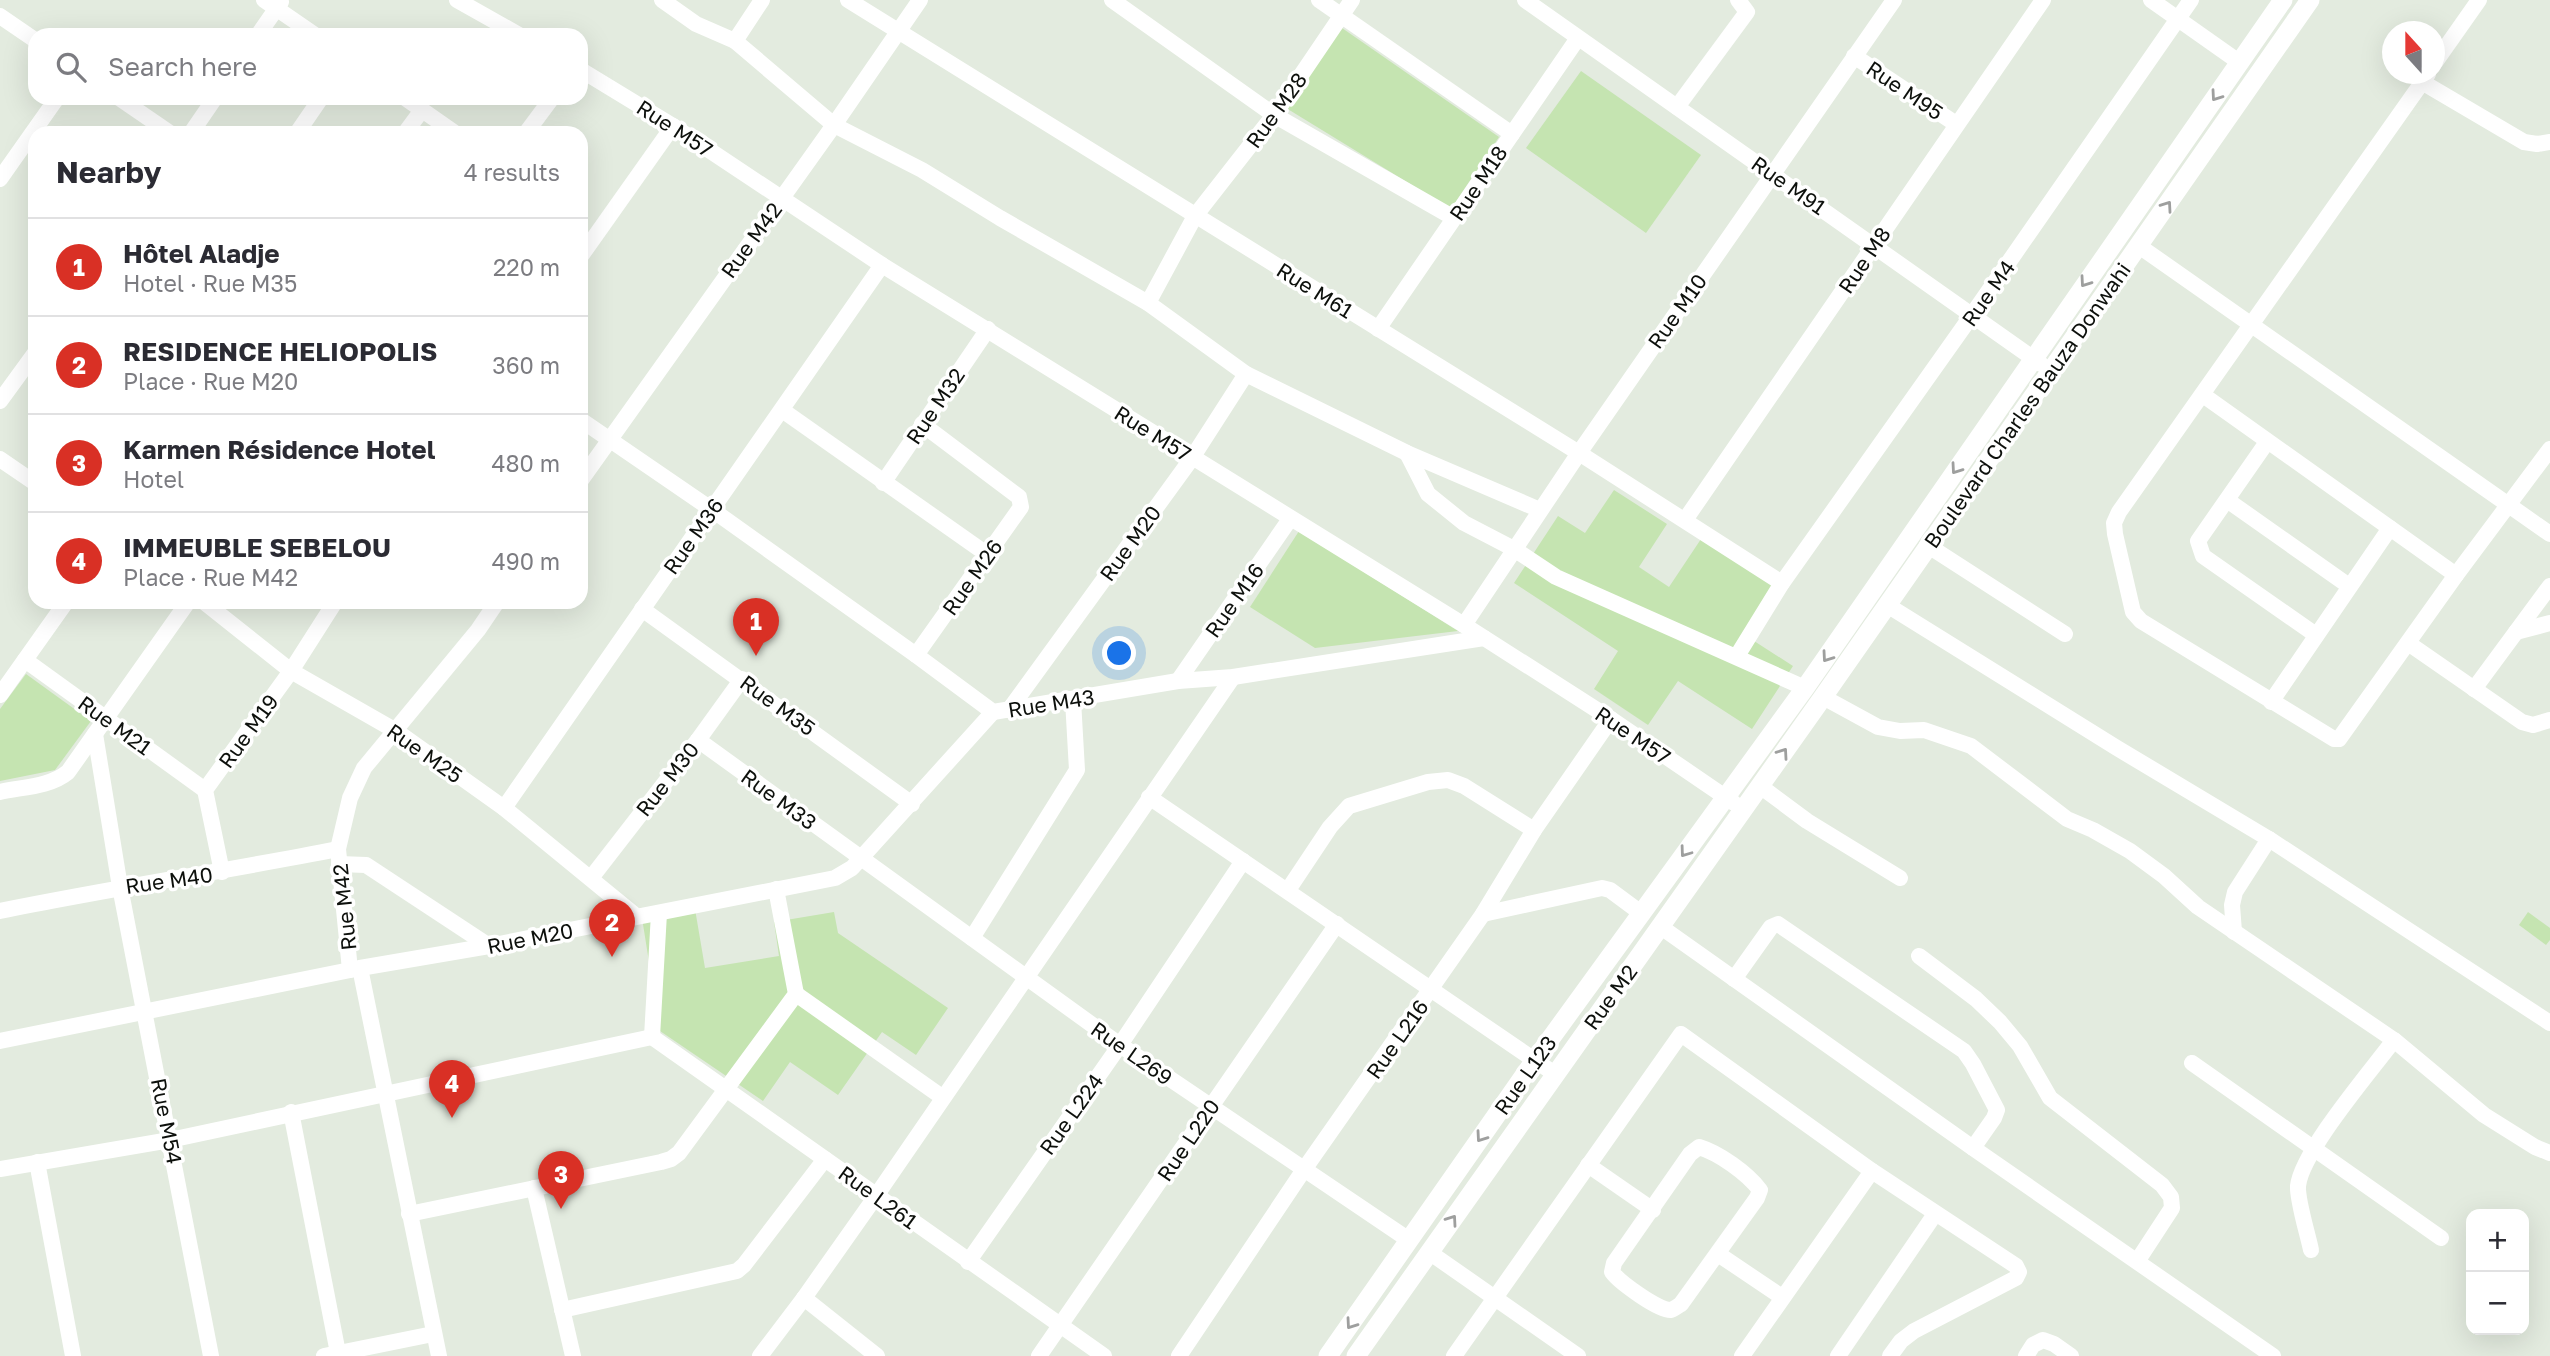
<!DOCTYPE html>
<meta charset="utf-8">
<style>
body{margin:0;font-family:"Golos Text",sans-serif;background:#f2f2f3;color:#2b2b33}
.controls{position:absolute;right:21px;bottom:21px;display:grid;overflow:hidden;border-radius:14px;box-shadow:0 7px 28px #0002}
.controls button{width:63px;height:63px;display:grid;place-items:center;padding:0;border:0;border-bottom:2px solid #e1e1e2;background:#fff;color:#2b2b33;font:35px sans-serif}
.compass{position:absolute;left:2382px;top:21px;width:63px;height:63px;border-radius:50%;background:#fff;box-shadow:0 7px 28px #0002;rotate:339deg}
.you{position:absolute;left:1120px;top:654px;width:24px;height:24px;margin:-18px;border:5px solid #fff;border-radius:50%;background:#1a73e8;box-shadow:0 0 0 10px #1a73e833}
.badge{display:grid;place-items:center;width:46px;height:46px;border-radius:50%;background:#d93025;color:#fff;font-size:23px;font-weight:700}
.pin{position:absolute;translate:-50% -58px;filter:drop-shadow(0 2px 4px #0008)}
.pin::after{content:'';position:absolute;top:37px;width:24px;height:21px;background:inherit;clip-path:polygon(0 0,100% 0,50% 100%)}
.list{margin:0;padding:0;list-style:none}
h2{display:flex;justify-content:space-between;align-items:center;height:91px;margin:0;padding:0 28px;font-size:30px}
h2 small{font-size:23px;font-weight:400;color:#7c7c81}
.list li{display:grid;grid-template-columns:46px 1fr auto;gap:21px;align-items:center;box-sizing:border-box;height:98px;padding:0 28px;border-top:2px solid #e1e1e2}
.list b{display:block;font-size:26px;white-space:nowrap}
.list p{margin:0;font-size:23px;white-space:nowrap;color:#7c7c81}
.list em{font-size:23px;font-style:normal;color:#7c7c81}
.icon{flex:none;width:38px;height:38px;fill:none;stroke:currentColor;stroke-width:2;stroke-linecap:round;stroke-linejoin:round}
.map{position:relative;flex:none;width:2550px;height:1356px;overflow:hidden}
.search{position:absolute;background:#fff;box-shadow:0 7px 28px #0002;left:28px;top:28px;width:560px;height:77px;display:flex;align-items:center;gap:18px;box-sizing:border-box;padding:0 24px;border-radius:21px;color:#7c7c81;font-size:26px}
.panel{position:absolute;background:#fff;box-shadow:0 7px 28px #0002;left:28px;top:126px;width:560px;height:483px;border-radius:21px}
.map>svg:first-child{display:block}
.green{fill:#c5e4b1}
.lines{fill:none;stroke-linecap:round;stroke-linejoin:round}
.minor{stroke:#fff;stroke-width:16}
.major{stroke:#fff;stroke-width:19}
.oneway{stroke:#9e9f9e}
.labels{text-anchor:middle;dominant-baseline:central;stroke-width:7;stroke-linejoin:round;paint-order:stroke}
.street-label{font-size:21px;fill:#0d100c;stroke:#fff}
</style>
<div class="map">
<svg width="2550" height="1356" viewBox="0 0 2550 1356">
<rect width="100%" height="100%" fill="#e3ebdf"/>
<g class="green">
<polygon points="1342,28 1499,137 1451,209 1286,108"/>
<polygon points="1581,71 1701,155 1646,233 1526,148"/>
<polygon points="1614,490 1667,524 1639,567 1669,587 1701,539 1782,592 1751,639 1793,666 1752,729 1678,681 1648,725 1594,689 1618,651 1514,583 1558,516 1585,533"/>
<polygon points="1299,531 1458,631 1315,648 1250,607"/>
<polygon points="26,674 91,721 55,770 0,781 0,709"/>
<polygon points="695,909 705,968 779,956 774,922 834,912 838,933 948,1008 916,1055 882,1032 838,1095 790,1062 763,1101 660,1031 642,918"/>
<polygon points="2528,912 2550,928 2550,940 2546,945 2519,925"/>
</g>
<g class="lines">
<g class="minor">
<polyline points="264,0 315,35"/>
<polyline points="457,0 519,35"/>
<polyline points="662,0 696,24 735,41 834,125 922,170 1000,218 1148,303 1246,374 1407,453 1540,510"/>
<polyline points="848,0 1579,453 1782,583"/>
<polyline points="1112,0 1274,115 1454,218"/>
<polyline points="1319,0 1512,134"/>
<polyline points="1525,0 2041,364"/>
<polyline points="2151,0 2239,62"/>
<polyline points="0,16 35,40"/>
<polyline points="258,35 281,2"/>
<polyline points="735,41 762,0"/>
<polyline points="1854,56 1956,124"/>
<polyline points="2434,64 2479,0"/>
<polyline points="581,70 673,126 882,265 1464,625 1611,719 1734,803"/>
<polyline points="2428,74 2119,512 2114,523 2115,534 2133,612 2141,621 2334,739 2339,739 2456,575 2550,449"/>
<polyline points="2422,82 2524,142 2537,144 2550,142"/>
<polyline points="119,98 170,133"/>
<polyline points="405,98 455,133"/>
<polyline points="1677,107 1747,12 1738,0"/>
<polyline points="191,133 215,98"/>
<polyline points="297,133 321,98"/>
<polyline points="405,133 422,110"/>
<polyline points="526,133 552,98"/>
<polyline points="0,179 57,98"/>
<polyline points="2139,246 2550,534"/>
<polyline points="581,256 673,126"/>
<polyline points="1148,303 1195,216 1274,115 1352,0"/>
<polyline points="1378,329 1578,38"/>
<polyline points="2203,395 2456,575"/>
<polyline points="0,401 35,353"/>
<polyline points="782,410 988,555"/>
<polyline points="581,420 711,509 916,655 993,712 1178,681 1233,677 1484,638"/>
<polyline points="2267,442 2198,541 2203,556 2316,635"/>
<polyline points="1407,453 1428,494 1464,523 1514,549 1556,577 1805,688"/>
<polyline points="0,459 35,483"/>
<polyline points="581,480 834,125 920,0"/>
<polyline points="883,483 988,329"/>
<polyline points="2227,500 2349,586"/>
<polyline points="1685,520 2043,0"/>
<polyline points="1927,545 2065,634"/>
<polyline points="204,602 291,671 396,731 504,808 636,916"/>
<polyline points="1887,605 2117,748 2269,839 2550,1023"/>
<polyline points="642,609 912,804"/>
<polyline points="1464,625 1579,453 1894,0"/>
<polyline points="2516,632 2550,623"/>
<polyline points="2408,643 2522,722 2533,725 2550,720"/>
<polyline points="916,655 1021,507 1019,497 922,424"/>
<polyline points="1737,656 1782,583 1972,315 2191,0"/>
<polyline points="25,660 205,790"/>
<polyline points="1178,681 1290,519"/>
<polyline points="2474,689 2550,586"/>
<polyline points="0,695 66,602"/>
<polyline points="1823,697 1878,727 1900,731 1924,730 1971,746 2067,819 2093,830 2130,851 2164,876 2198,907 2394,1040 2484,1115 2535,1147 2550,1153"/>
<polyline points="2271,702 2390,528"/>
<polyline points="1009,710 1192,458 1246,374"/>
<polyline points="95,734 120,887 211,1356"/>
<polyline points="698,740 1120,1045 1409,1240"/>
<polyline points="1760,786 1807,821 1900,878"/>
<path d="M0 792C22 787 50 787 68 772L188 602"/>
<polyline points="1149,797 1555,1074"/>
<polyline points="504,808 882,265"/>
<polyline points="339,864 366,865 489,946"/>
<polyline points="222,872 205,790 291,671 335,602"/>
<polyline points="591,878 698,740 742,679"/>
<polyline points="1288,890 1330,827 1349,806 1428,782 1448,780 1464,786 1534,830"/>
<path d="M0 911C113 888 226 871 338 849"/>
<polyline points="1483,914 1602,888 1610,890 1641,913"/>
<polyline points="1661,927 1973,1148 2273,1356"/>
<polyline points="2234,932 2232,905 2235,892 2269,839"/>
<polyline points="972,938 1077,770 1073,700"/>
<polyline points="1919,956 1976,999 2000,1022 2020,1046 2050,1098 2162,1185 2171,1197 2172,1208 2138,1260"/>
<polyline points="360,968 439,1356"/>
<polyline points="350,970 338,849 350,798 364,768 478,630 497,602"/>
<polyline points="1734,979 1771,927 1778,924 1964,1051 1973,1064 1997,1110 1994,1118 1973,1148"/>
<polyline points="796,994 942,1097"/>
<polyline points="652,1037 1104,1356"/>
<polyline points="652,1037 659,913"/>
<polyline points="0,1041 360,968 489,946 835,878 852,868 993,712"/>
<polyline points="2192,1063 2441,1238"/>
<polyline points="291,1112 338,1353"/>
<path d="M1699 1147C1719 1153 1747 1173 1760 1190L1757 1198 1681 1304C1678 1306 1674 1309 1671 1310 1659 1311 1619 1282 1612 1272L1614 1263 1690 1154Z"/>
<polyline points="37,1162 73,1356"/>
<polyline points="1588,1165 1653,1210"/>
<polyline points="0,1169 170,1140 652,1037"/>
<polyline points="534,1188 573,1356"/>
<polyline points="409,1214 661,1162 671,1159 679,1153 796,994 776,889"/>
<path d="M2311 1250C2308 1235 2297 1200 2298 1186 2302 1151 2371 1071 2394 1040"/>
<polyline points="1429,1252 1578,1356"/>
<polyline points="1718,1254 1782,1297"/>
<polyline points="968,1262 1120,1045 1243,861"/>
<polyline points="804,1298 877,1356"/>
<polyline points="562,1310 737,1271 744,1265 825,1159"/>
<polyline points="324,1356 433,1334"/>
<polyline points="760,1356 804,1298 876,1196 1233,677"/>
<polyline points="1039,1356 1337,924"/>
<polyline points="1179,1356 1303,1171 1483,914 1534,830 1611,719"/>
<polyline points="1454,1356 1681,1034 1872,1171 2016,1266 2019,1272 2016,1278 1914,1331 1901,1341 1890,1356"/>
<polyline points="1742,1356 1872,1171"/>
<polyline points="1838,1356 1935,1214"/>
<polyline points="2026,1356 2033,1345 2043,1340 2054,1344 2071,1356"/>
</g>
<g class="major">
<polyline points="1328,1356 1535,1060 1805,688 2283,0"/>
<polyline points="1356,1356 1823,697 2310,0"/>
</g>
</g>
<defs><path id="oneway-chevron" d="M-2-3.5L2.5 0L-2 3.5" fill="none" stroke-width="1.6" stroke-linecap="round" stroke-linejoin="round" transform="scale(1.75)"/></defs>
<g class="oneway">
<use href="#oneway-chevron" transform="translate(2216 96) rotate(125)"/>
<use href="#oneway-chevron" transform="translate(2167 206) rotate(-55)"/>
<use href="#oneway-chevron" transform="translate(2085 282) rotate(125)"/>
<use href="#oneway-chevron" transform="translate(1956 469) rotate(125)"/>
<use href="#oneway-chevron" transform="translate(1827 657) rotate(125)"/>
<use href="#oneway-chevron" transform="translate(1783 753) rotate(-55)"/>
<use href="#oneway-chevron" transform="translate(1685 852) rotate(126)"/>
<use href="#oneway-chevron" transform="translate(1481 1137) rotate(125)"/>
<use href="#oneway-chevron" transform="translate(1452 1220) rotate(-55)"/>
<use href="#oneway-chevron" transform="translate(1351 1324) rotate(125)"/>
</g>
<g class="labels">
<g class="street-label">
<text transform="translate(1905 90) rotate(34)">Rue M95</text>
<text transform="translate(1276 110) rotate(-54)">Rue M28</text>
<text transform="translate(675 128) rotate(33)">Rue M57</text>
<text transform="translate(1478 183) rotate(-56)">Rue M18</text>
<text transform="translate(1789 185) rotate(35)">Rue M91</text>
<text transform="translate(751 240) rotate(-54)">Rue M42</text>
<text transform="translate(1864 260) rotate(-56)">Rue M8</text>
<text transform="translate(1315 290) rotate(32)">Rue M61</text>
<text transform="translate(1988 293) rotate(-55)">Rue M4</text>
<text transform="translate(1677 311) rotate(-55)">Rue M10</text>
<text transform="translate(2027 405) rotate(-55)">Boulevard Charles Bauza Donwahi</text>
<text transform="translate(935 406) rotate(-56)">Rue M32</text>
<text transform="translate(1153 433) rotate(32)">Rue M57</text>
<text transform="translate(693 536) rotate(-55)">Rue M36</text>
<text transform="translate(1130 543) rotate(-54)">Rue M20</text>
<text transform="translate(972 577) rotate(-55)">Rue M26</text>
<text transform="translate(1234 600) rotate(-55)">Rue M16</text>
<text transform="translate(1051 703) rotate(-9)">Rue M43</text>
<text transform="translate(778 705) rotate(36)">Rue M35</text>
<text transform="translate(115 725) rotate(36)">Rue M21</text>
<text transform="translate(248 731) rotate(-54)">Rue M19</text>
<text transform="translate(1633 735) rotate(34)">Rue M57</text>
<text transform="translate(425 753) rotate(35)">Rue M25</text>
<text transform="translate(667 779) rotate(-52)">Rue M30</text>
<text transform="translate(779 799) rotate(36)">Rue M33</text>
<text transform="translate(169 880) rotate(-8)">Rue M40</text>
<text transform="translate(344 907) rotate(-96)">Rue M42</text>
<text transform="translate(530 938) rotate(-11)">Rue M20</text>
<text transform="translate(1610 997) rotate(-54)">Rue M2</text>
<text transform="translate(1397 1039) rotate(-55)">Rue L216</text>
<text transform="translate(1132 1053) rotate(35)">Rue L269</text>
<text transform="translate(1525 1075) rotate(-55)">Rue L123</text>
<text transform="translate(1071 1114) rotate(-55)">Rue L224</text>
<text transform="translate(167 1121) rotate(79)">Rue M54</text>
<text transform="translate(1188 1140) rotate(-56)">Rue L220</text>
<text transform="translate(878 1197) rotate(36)">Rue L261</text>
</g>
</g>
</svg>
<div class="controls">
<button>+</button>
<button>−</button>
</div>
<svg class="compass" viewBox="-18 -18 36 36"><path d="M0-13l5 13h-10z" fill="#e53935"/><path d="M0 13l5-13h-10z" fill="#7c7c81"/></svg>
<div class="you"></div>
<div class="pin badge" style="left:756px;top:656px">1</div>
<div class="pin badge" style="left:612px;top:957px">2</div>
<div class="pin badge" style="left:561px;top:1209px">3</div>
<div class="pin badge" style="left:452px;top:1118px">4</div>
<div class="search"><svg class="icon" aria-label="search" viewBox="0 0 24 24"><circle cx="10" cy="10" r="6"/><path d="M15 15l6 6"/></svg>Search here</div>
<section class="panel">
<h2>Nearby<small>4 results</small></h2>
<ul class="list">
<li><span class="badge">1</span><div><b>Hôtel Aladje</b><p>Hotel · Rue M35</p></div><em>220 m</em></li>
<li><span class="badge">2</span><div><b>RESIDENCE HELIOPOLIS</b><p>Place · Rue M20</p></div><em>360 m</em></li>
<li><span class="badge">3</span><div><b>Karmen Résidence Hotel</b><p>Hotel</p></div><em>480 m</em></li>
<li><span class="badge">4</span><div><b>IMMEUBLE SEBELOU</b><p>Place · Rue M42</p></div><em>490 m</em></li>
</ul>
</section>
</div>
